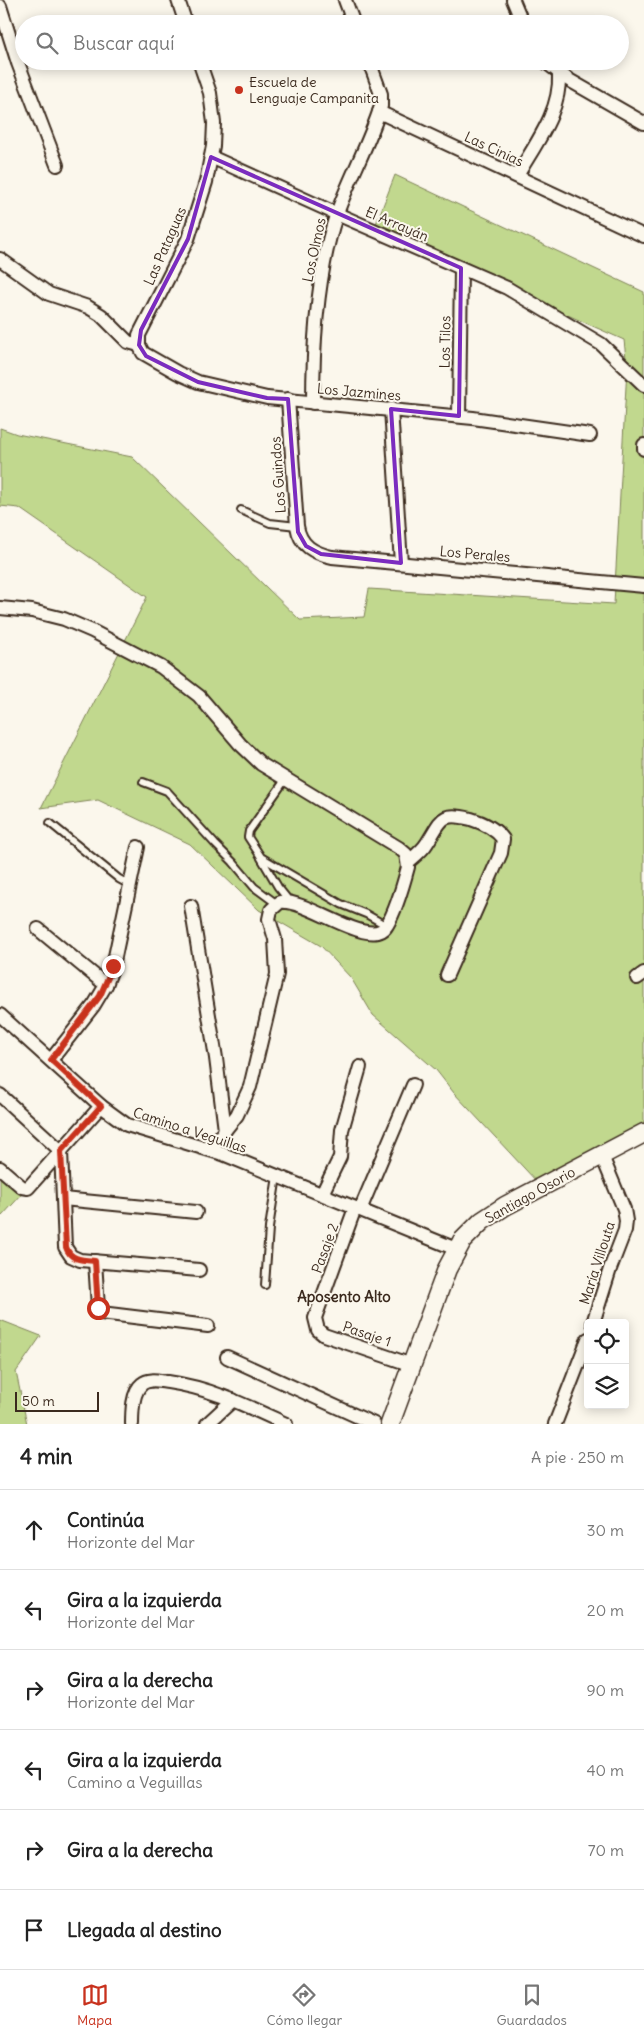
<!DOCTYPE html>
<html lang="es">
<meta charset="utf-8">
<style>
body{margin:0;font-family:Delius,sans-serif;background:#f2f2f2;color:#222}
.controls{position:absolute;right:15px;bottom:15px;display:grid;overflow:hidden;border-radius:5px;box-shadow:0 2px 12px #0003}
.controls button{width:45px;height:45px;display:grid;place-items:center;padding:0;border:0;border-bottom:1px solid #e0e0e0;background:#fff;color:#222;font:25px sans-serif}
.scale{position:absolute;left:15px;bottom:12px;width:84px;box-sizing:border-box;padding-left:5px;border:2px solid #3b2a1e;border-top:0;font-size:14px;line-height:18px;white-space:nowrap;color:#3b2a1e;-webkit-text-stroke:4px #fbf7ec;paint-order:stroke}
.stop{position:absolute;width:15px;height:15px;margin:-11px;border:4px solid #c8321e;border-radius:50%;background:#fff}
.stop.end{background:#c8321e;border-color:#fff;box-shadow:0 1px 5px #0008}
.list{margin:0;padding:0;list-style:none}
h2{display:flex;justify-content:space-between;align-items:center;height:65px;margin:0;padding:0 20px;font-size:21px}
h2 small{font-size:16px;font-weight:400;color:#767676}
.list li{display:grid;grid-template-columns:32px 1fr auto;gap:15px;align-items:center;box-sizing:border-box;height:80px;padding:0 20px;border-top:1px solid #e0e0e0}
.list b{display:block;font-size:19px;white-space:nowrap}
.list p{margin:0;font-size:16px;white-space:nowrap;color:#767676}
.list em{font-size:16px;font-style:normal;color:#767676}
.icon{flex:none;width:28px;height:28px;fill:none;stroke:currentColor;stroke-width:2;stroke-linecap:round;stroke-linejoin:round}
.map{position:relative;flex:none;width:644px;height:1424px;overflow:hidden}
.search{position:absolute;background:#fff;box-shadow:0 2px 12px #0003;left:15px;right:15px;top:15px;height:55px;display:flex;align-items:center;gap:12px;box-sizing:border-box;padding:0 18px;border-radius:28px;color:#767676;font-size:19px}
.sheet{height:545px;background:#fff}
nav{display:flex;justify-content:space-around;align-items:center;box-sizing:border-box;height:70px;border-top:1px solid #e0e0e0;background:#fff;font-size:14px;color:#767676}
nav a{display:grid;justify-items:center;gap:2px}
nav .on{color:#c8321e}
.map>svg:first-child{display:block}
.green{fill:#c1d88e;stroke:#7e8156}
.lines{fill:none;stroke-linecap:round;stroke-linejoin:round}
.lane-casing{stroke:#3b2a1e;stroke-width:10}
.street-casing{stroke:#3b2a1e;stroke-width:16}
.secondary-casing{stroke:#3b2a1e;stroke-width:21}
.lane{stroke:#fbf7ec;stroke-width:6}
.street{stroke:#fbf7ec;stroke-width:12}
.secondary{stroke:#fbf7ec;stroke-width:18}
.route{stroke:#c8321e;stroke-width:6}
.marked{fill:none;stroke:#7b2cbf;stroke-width:4;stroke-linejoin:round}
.poi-dot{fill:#c8321e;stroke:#fbf7ec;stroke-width:2}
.labels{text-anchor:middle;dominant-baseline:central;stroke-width:4;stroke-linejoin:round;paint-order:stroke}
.poi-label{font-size:14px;fill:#3b2a1e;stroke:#fbf7ec;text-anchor:start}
.street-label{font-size:14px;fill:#3b2a1e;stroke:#fbf7ec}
.neighbourhood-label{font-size:15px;font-weight:bold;fill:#3b2a1e;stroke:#fbf7ec}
</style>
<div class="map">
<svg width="644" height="1424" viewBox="0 0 644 1424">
<rect width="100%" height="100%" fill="#fbf7ec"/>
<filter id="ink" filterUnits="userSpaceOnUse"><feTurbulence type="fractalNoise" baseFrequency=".02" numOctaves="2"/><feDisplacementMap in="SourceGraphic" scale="10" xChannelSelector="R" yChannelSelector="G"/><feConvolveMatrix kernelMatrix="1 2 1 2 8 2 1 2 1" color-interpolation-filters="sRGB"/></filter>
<g filter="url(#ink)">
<g class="green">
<polygon points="395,175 644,292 644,1122 538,1183 454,1093 436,1070 373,1015 351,978 321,946 259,910 190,844 98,800 41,808 147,597 19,508 0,506 0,428 17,434 132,457 300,620 364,617 369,589 614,604 627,368 624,340 374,229"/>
<polygon points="0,1173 23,1193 2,1216 0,1214"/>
<polygon points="0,1320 41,1336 16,1372 27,1424 0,1424"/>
</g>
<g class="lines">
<g class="lane-casing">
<g id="lane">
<polyline points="241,510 270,523 297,526"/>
<polyline points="285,780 249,831 248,837 261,857 341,904 366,914 387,926"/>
<polyline points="143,782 167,791 215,844 233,862 254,887 277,904"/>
<polyline points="50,823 119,879 130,885"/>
<polyline points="261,858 278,887 290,902"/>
<polyline points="265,1285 269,1228 277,1176"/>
</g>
</g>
<g class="street-casing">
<g id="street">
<polyline points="178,0 186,24"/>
<polyline points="345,0 354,24"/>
<polyline points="513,0 523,24"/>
<polyline points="0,6 18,63 57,165"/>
<polyline points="199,61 210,93 214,123 213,146 206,182 188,239 139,335 139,345 143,353 178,373 198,382 267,398 473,418 590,435"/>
<polyline points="544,61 569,80 644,123"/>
<polyline points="379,112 644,236"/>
<polyline points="211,157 337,214 507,288 601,344 644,385"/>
<path d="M517 176C535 144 561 112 559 74"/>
<polyline points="0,259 49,294 88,307 101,315 128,342 139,345"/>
<path d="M288 399 297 526C300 546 314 553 332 557L644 586"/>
<path d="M313 403C313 344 317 273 336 216 349 179 369 144 381 106V94L369 61"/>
<polyline points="391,409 401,563"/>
<polyline points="459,416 461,268"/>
<polyline points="644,445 644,449"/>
<path d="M0 608 32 611 64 619 92 631 161 667 199 696 240 744 261 764 399 848 406 854 408 867C404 882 395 912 387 925 372 952 307 898 280 902L271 910 269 919 275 939 277 974 250 1087 237 1115 210 1149"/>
<path d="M408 862C415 856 423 850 427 843 442 820 440 811 471 819 484 823 495 828 503 839L501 853 447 975"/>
<polyline points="191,906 216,1058 225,1130"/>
<polyline points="38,929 106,985"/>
<polyline points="637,978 644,973"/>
<polyline points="0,1015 101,1106 127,1125 223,1154 456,1249"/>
<polyline points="51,1060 94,1005 106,985 113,966 138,847"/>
<polyline points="0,1095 61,1151 65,1247 71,1256 80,1260 199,1270"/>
<polyline points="0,1168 22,1187 28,1188 101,1106"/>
<polyline points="322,1194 340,1157 342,1130 360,1067"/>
<polyline points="63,1199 196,1212"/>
<polyline points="355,1208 315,1318 318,1330 324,1335 412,1365"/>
<polyline points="360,1210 413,1085"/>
<polyline points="95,1261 98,1307 101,1313 208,1326"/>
<polyline points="593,1323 610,1269 625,1230 626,1221 624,1209 602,1156"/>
<polyline points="227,1357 374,1424"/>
<path d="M132 1424C132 1413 132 1392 142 1384 149 1378 159 1381 168 1382 211 1388 247 1406 286 1424"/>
<polyline points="207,1424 233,1400"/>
<polyline points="555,1424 588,1339"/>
</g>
</g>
<g class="secondary-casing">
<polyline id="secondary" points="390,1424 447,1269 462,1241 482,1221 505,1206 644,1133"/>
</g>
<use href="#lane" class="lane"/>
<use href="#street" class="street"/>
<use href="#secondary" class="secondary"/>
</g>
</g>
<g class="lines" filter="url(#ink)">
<path class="route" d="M98 1308 95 1261C82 1260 70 1260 66 1247L61 1151 101 1106 51 1060 100 996 113 966"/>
</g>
<path class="marked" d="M211 157 461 268 459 416 391 409 401 563 321 554 306 546 298 532 288 399 267 398 198 382 146 356 139 345 141 330 188 239Z"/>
<circle class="poi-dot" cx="239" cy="90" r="5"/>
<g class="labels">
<g class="poi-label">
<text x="249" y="82">Escuela de<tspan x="249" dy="16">Lenguaje Campanita</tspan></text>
</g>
<g class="street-label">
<text transform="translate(494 149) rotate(25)">Las Cinias</text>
<text transform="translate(397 224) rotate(23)">El Arrayán</text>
<text transform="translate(165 246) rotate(-66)">Las Pataguas</text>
<text transform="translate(314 250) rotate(-78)">Los Olmos</text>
<text transform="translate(445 342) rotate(-89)">Los Tilos</text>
<text transform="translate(359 392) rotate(5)">Los Jazmines</text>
<text transform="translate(278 475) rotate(-94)">Los Guindos</text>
<text transform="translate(475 554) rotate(5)">Los Perales</text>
<text transform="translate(190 1130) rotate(18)">Camino a Veguillas</text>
<text transform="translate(530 1195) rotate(-29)">Santiago Osorio</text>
<text transform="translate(325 1248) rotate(-70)">Pasaje 2</text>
<text transform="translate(597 1263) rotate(-72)">María Villouta</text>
<text transform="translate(367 1334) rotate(19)">Pasaje 1</text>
</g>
<g class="neighbourhood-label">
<text x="344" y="1296">Aposento Alto</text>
</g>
</g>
</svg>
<div class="controls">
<button><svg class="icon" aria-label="locate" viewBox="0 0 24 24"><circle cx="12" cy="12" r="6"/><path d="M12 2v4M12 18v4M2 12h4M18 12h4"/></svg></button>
<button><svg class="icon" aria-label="layers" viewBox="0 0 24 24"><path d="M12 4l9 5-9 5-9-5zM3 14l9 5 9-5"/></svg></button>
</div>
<div class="scale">50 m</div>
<div class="stop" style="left:98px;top:1308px"></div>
<div class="stop end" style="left:113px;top:966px"></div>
<div class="search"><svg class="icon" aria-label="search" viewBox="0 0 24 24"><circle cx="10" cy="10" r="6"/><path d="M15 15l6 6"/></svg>Buscar aquí</div>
</div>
<section class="sheet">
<h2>4 min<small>A pie · 250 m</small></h2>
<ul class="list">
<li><svg class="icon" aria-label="ahead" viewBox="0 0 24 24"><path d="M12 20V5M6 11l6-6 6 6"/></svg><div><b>Continúa</b><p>Horizonte del Mar</p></div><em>30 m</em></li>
<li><svg class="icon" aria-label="left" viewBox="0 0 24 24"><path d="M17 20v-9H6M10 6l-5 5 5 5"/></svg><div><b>Gira a la izquierda</b><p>Horizonte del Mar</p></div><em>20 m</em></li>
<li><svg class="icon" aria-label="right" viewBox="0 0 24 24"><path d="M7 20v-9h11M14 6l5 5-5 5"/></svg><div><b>Gira a la derecha</b><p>Horizonte del Mar</p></div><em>90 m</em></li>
<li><svg class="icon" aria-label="left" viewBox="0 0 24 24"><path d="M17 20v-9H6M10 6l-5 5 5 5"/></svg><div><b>Gira a la izquierda</b><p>Camino a Veguillas</p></div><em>40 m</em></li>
<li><svg class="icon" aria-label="right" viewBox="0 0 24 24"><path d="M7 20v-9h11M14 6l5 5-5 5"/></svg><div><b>Gira a la derecha</b></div><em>70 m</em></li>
<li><svg class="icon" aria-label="arrive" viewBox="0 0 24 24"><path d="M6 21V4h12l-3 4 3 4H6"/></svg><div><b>Llegada al destino</b></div></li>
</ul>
</section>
<nav>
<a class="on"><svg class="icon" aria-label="map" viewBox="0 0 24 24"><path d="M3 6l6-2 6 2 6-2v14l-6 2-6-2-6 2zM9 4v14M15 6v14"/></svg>Mapa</a>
<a><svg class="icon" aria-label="directions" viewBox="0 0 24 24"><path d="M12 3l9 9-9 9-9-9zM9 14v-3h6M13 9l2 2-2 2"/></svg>Cómo llegar</a>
<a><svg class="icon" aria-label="saved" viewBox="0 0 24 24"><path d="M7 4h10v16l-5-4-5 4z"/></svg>Guardados</a>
</nav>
